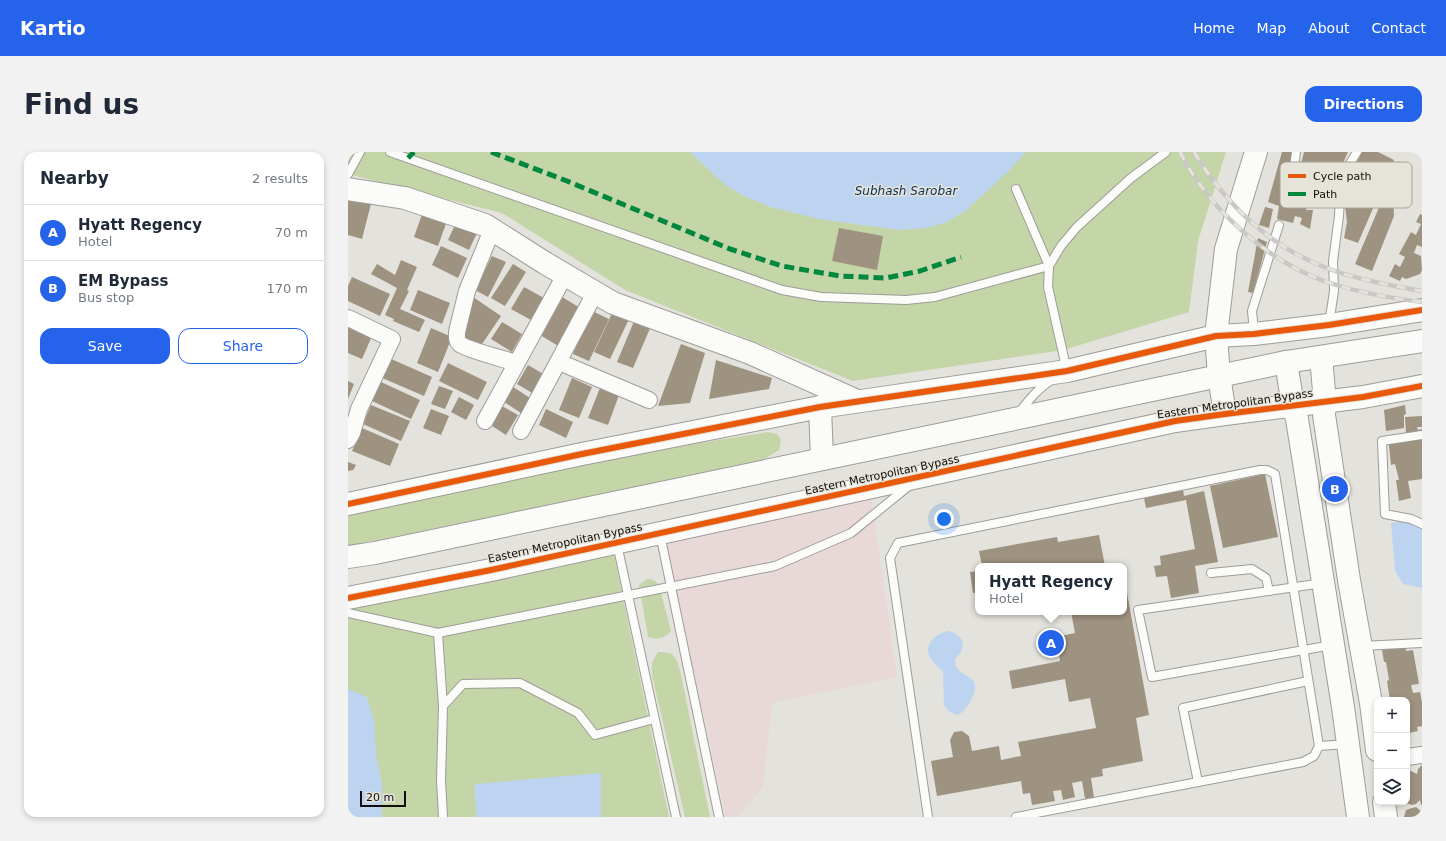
<!DOCTYPE html>
<meta charset="utf-8">
<style>
body{margin:0;font-family:"DejaVu Sans",sans-serif;background:#f2f2f3;color:#1f2937}
.controls{position:absolute;right:12px;bottom:12px;display:grid;overflow:hidden;border-radius:8px;box-shadow:0 2px 6px #0003}
.controls button{width:36px;height:36px;display:grid;place-items:center;padding:0;border:0;border-bottom:1px solid #e0e1e3;background:#fff;color:#1f2937;font:20px sans-serif}
.scale{position:absolute;left:12px;bottom:10px;width:46px;box-sizing:border-box;padding-left:4px;border:2px solid #0f0e0b;border-top:0;font-size:11px;line-height:14px;white-space:nowrap;color:#0f0e0b;-webkit-text-stroke:3px #e6e3d9;paint-order:stroke}
.you{position:absolute;left:596px;top:367px;width:14px;height:14px;margin:-10px;border:3px solid #fff;border-radius:50%;background:#1a73e8;box-shadow:0 0 0 6px #1a73e833}
.badge{display:grid;place-items:center;width:26px;height:26px;border-radius:50%;background:#2563eb;color:#fff;font-size:13px;font-weight:700}
.pin{position:absolute;translate:-50% -50%;border:2px solid #fff;box-shadow:0 1px 4px #0006}
.popup{position:absolute;left:627px;top:411px;width:152px;height:52px;box-sizing:border-box;display:grid;place-content:center;border-radius:8px;background:#fff;filter:drop-shadow(0 1px 3px #0005);font-size:13px;white-space:nowrap;color:#747a83}
.popup b{font-size:15px;color:#1f2937}
.popup::after{content:'';position:absolute;left:50%;top:100%;margin-left:-8px;border:8px solid transparent;border-top-color:#fff}
.list{margin:0;padding:0;list-style:none}
h2{display:flex;justify-content:space-between;align-items:center;height:52px;margin:0;padding:0 16px;font-size:17px}
h2 small{font-size:13px;font-weight:400;color:#747a83}
.list li{display:grid;grid-template-columns:26px 1fr auto;gap:12px;align-items:center;box-sizing:border-box;height:56px;padding:0 16px;border-top:1px solid #e0e1e3}
.list b{display:block;font-size:15px;white-space:nowrap}
.list p{margin:0;font-size:13px;white-space:nowrap;color:#747a83}
.list em{font-size:13px;font-style:normal;color:#747a83}
.actions{display:flex;gap:8px;padding:12px 16px}
.actions a{flex:1;padding:9px 0;border:1px solid #2563eb;border-radius:12px;text-align:center;font-size:14px;color:#2563eb}
.actions .main{background:#2563eb;color:#fff}
.icon{flex:none;width:22px;height:22px;fill:none;stroke:currentColor;stroke-width:2;stroke-linecap:round;stroke-linejoin:round}
.map{position:relative;flex:none;width:1074px;height:665px;overflow:hidden;border-radius:12px}
header{display:flex;align-items:center;gap:24px;box-sizing:border-box;height:56px;padding:0 20px;background:#2563eb;color:#fff}
header strong{font-size:19px}
nav{display:flex;gap:22px;margin-inline-start:auto;font-size:14px}
.intro{display:flex;align-items:center;justify-content:space-between;box-sizing:border-box;height:96px;padding:0 24px}
h1{margin:0;font-size:28px}
.button{padding:10px 18px;border-radius:12px;background:#2563eb;color:#fff;font-size:14px;font-weight:700}
main{display:flex;gap:24px;padding:0 24px}
aside{flex:1;background:#fff;border-radius:12px;box-shadow:0 2px 6px #0003}
.map>svg:first-child{display:block}
.industrial{fill:#e8d9d8}
.green{fill:#c4d5a7}
.water{fill:#bcd4ef}
.building{fill:#9e9280}
.lines{fill:none;stroke-linecap:round;stroke-linejoin:round}
.lane-casing{stroke:#9d9c98;stroke-width:10}
.street-casing{stroke:#9d9c98;stroke-width:18}
.secondary-casing{stroke:#9d9c98;stroke-width:24}
.primary-casing{stroke:#9d9c98;stroke-width:24}
.lane{stroke:#fbfbfa;stroke-width:8}
.street{stroke:#fbfbfa;stroke-width:16}
.secondary{stroke:#fbfbfa;stroke-width:22}
.primary{stroke:#fbfbfa;stroke-width:22}
.rail-casing{stroke:#c9c8c7;stroke-width:4.5}
.rail{stroke:#e6e3d9;stroke-width:3;stroke-dasharray:9;stroke-linecap:butt}
.quiet{stroke:#00873e;stroke-width:5;stroke-dasharray:10 5;stroke-linecap:butt}
.cycleway-casing{stroke:#e6e3d9;stroke-width:8}
.cycleway{stroke:#e8590c;stroke-width:6}
.labels{text-anchor:middle;dominant-baseline:central;stroke-width:3;stroke-linejoin:round;paint-order:stroke}
.street-label{font-size:11px;fill:#0f0e0b;stroke:#e6e3d9}
.water-label{font-size:12px;font-style:italic;fill:#092f59;stroke:#e6e3d9}
.key{fill:#e6e3d9;stroke:#a6a39b;stroke-width:1}
.key-label{font-size:11px;fill:#0f0e0b}
</style>
<header>
<strong>Kartio</strong>
<nav><a>Home</a><a>Map</a><a>About</a><a>Contact</a></nav>
</header>
<div class="intro"><h1>Find us</h1><a class="button">Directions</a></div>
<main>
<aside>
<h2>Nearby<small>2 results</small></h2>
<ul class="list">
<li><span class="badge">A</span><div><b>Hyatt Regency</b><p>Hotel</p></div><em>70 m</em></li>
<li><span class="badge">B</span><div><b>EM Bypass</b><p>Bus stop</p></div><em>170 m</em></li>
</ul>
<div class="actions"><a class="main">Save</a><a>Share</a></div>
</aside>
<div class="map">
<svg width="1074" height="665" viewBox="0 0 1074 665">
<rect width="100%" height="100%" fill="#e3e2dc"/>
<polygon class="industrial" points="523,343 549,525 424,551 415,636 389,665 378,665 317,386"/>
<g class="green">
<polygon points="0,0 878,0 850,89 841,160 715,198 505,229 277,138 154,61 0,22"/>
<polygon points="420,280 429,282 433,288 431,298 423,303 414,308 302,333 0,394 0,363 295,300"/>
<polygon points="265,398 321,665 0,665 0,451"/>
<path d="M299 427 306 428 311 433 323 479C316 487 310 488 300 485L291 433Z"/>
<path d="M310 500C326 500 327 503 332 518L362 665H337L304 523V511Z"/>
</g>
<g class="water">
<polygon points="342,0 678,0 660,20 617,59 599,70 579,76 550,78 471,67 422,55 396,44 377,33"/>
<polygon points="1057,368 1074,377 1074,436 1055,432 1047,419 1043,371"/>
<path d="M601 479C610 481 619 490 613 499 611 503 607 505 607 510 608 528 640 520 622 550 618 556 616 560 609 563L602 560 596 554 595 520C591 515 585 511 582 505 575 491 589 481 601 479Z"/>
<polygon points="0,537 19,545 26,569 28,603 34,632 34,665 0,665"/>
<polygon points="253,621 253,665 129,665 126,632"/>
</g>
<g class="building">
<polygon points="934,0 944,0 940,18 952,29 964,33 958,58 965,58 962,77 952,72 954,66 947,64 945,71 929,67 931,54 920,50"/>
<polygon points="956,0 1000,0 988,27 952,16"/>
<polygon points="1014,0 1030,0 1046,8 1010,91 996,86 999,70 997,55 998,30"/>
<polygon points="1038,39 1045,42 1046,64 1024,119 1007,112"/>
<polygon points="0,43 25,44 14,87 0,83"/>
<polygon points="917,55 925,57 921,76 911,73"/>
<polygon points="76,57 100,66 90,94 66,85"/>
<polygon points="1072,62 1074,63 1074,95 1069,93 1066,101 1073,104 1074,118 1072,122 1058,127 1054,125 1052,129 1041,124 1047,112 1052,115 1057,105 1051,102 1063,80 1068,83 1073,72 1068,70"/>
<polygon points="108,71 129,81 121,98 100,88"/>
<polygon points="491,76 535,84 529,118 484,109"/>
<polygon points="910,86 919,90 905,141 900,140"/>
<polygon points="93,94 119,106 110,126 84,113"/>
<polygon points="144,104 158,110 140,145 127,138"/>
<polygon points="53,108 69,115 59,138 61,139 52,157 77,168 71,180 45,169 46,167 37,163 49,136 23,122 29,112 47,123"/>
<polygon points="165,112 178,120 157,154 143,146"/>
<polygon points="4,125 42,142 32,164 0,149 0,134"/>
<polygon points="176,135 196,146 183,168 163,157"/>
<polygon points="70,138 102,151 94,172 62,158"/>
<polygon points="125,145 153,164 132,195 114,186"/>
<polygon points="214,145 234,157 212,195 192,183"/>
<polygon points="266,157 282,165 262,207 246,200"/>
<polygon points="244,159 261,167 241,209 225,202"/>
<polygon points="287,167 303,174 285,216 269,210"/>
<polygon points="154,170 174,182 164,200 143,187"/>
<polygon points="0,174 24,184 14,207 0,201"/>
<polygon points="83,176 104,185 90,220 69,211"/>
<polygon points="333,192 357,201 342,251 310,254"/>
<polygon points="41,206 84,225 76,244 32,225"/>
<polygon points="368,208 424,226 421,237 361,247"/>
<polygon points="100,211 139,230 130,248 91,229"/>
<polygon points="180,213 197,223 186,242 169,232"/>
<polygon points="224,226 244,235 231,266 211,258"/>
<polygon points="0,229 6,232 0,247"/>
<polygon points="33,230 72,248 63,267 24,249"/>
<polygon points="162,233 182,246 173,261 153,248"/>
<polygon points="91,234 105,239 97,257 83,252"/>
<polygon points="252,236 271,243 260,273 240,266"/>
<polygon points="111,245 126,253 118,268 103,260"/>
<polygon points="23,253 62,269 53,289 15,272"/>
<polygon points="152,253 170,263 158,283 141,272"/>
<polygon points="1057,253 1058,262 1056,263 1056,276 1038,279 1036,258"/>
<polygon points="83,257 101,264 93,283 75,276"/>
<polygon points="198,257 225,270 218,286 191,273"/>
<polygon points="1074,264 1074,275 1069,275 1070,278 1074,277 1074,327 1060,329 1063,346 1051,349 1048,328 1051,328 1047,312 1043,313 1040,284 1058,281 1057,265"/>
<polygon points="14,276 51,292 42,314 4,299"/>
<polygon points="0,310 8,313 5,318 0,319"/>
<polygon points="917,322 930,385 875,396 862,334"/>
<polygon points="835,338 836,344 856,339 870,410 847,414 851,441 823,446 819,424 808,425 806,414 813,413 812,404 847,397 838,348 798,356 796,346"/>
<polygon points="751,383 757,414 634,414 631,399 709,385 710,390"/>
<polygon points="630,419 630,440 625,441 622,420"/>
<polygon points="776,424 801,563 788,566 795,609 754,617 755,624 743,626 746,646 737,647 734,629 724,631 727,645 715,648 713,638 705,639 707,649 684,653 682,641 675,642 673,629 589,644 583,609 605,605 602,588 606,580 614,579 621,584 624,599 651,594 653,608 673,604 670,590 748,576 742,546 721,550 717,527 664,537 661,519 712,509 708,485 727,481 723,460 776,460"/>
<polygon points="1058,495 1058,499 1065,498 1071,532 1063,533 1065,541 1072,540 1074,551 1074,574 1069,575 1070,579 1061,581 1061,577 1059,578 1059,548 1042,548 1039,529 1041,528 1038,510 1036,510 1034,498"/>
<polygon points="1074,613 1074,653 1073,653 1072,648 1068,652 1064,653 1058,651 1057,650 1059,650 1059,617 1069,622 1070,617"/>
<polygon points="1068,655 1074,660 1074,665 1056,665 1058,658 1064,656"/>
</g>
<g class="lines">
<g class="lane-casing">
<g id="lane">
<polyline points="42,0 434,138 473,145 558,148 587,145 701,114 668,37"/>
<polyline points="948,0 946,16 959,25 992,35"/>
<polyline points="0,22 12,0"/>
<polyline points="981,172 986,139 985,109 991,64 993,26 1009,0"/>
<polyline points="906,180 904,159 931,73"/>
<polyline points="719,219 700,135 701,114 713,94 729,75 783,26 818,0"/>
<path d="M670 262C680 249 690 236 705 227"/>
<polyline points="1074,283 1034,289 1037,362 1063,367 1074,372"/>
<polyline points="312,382 371,665"/>
<polyline points="269,392 328,665"/>
<polyline points="863,421 904,417 918,426 921,439"/>
<polyline points="975,431 790,458 804,525 984,493"/>
<polyline points="0,461 90,481 427,414 503,381 562,333"/>
<polyline points="90,481 95,554"/>
<polyline points="1013,494 1074,491"/>
<polyline points="960,529 835,556 850,630 955,610 966,604 971,594 1000,592"/>
<polyline points="95,665 93,628 95,554 115,532 172,531 230,561 247,583 306,567"/>
<polyline points="580,665 542,406 550,391 912,318 919,318 927,322 971,594"/>
<polyline points="668,665 850,630"/>
</g>
</g>
<g class="street-casing">
<g id="street">
<path d="M144 78 119 139 109 180C109 185 108 188 112 192 119 198 157 207 168 211"/>
<polyline points="0,166 44,187 11,257 4,281 0,288"/>
<polyline points="211,210 301,248"/>
<polyline points="137,269 217,123"/>
<polyline points="173,279 247,141"/>
<polyline points="1059,605 1074,603"/>
</g>
</g>
<g class="secondary-casing">
<g id="secondary">
<polyline points="0,37 57,46 137,73 197,111 265,151 402,201 509,249"/>
<polyline points="973,205 977,250 976,263 1001,428 1023,551 1029,598"/>
<polyline points="938,210 945,254 949,267 995,555 1010,665"/>
<polyline points="877,262 871,224 868,184 878,97 908,0"/>
<polyline points="0,352 234,302 472,255 719,219 868,184 906,182 981,173 1074,158"/>
<polyline points="1036,650 1038,665"/>
</g>
</g>
<g class="primary-casing">
<g id="primary">
<polyline points="472,255 474,307"/>
<polyline points="0,405 27,401 871,224 938,210 1074,189"/>
<polyline points="0,446 143,418 827,269 877,262 1015,245 1074,234"/>
</g>
</g>
<use href="#lane" class="lane"/>
<use href="#street" class="street"/>
<use href="#secondary" class="secondary"/>
<use href="#primary" class="primary"/>
<g class="rail-casing">
<g id="rail">
<path d="M832 0C860 56 918 108 976 129 1008 140 1041 146 1074 150"/>
<path d="M846 0C877 51 920 93 976 115 1007 127 1041 133 1074 139"/>
</g>
</g>
<use href="#rail" class="rail"/>
<g class="quiet">
<polyline points="143,0 219,29 382,97 434,114 492,124 538,126 572,119 613,105"/>
<polyline points="60,6 66,0"/>
</g>
<g class="cycleway-casing">
<g id="cycleway">
<polyline points="0,352 234,302 472,255 719,219 868,184 906,182 981,173 1074,158"/>
<polyline points="0,446 143,418 827,269 877,262 1015,245 1074,234"/>
</g>
</g>
<use href="#cycleway" class="cycleway"/>
</g>
<g class="labels">
<g class="street-label">
<text transform="translate(887 252) rotate(-8)">Eastern Metropolitan Bypass</text>
<text transform="translate(534 323) rotate(-12)">Eastern Metropolitan Bypass</text>
<text transform="translate(217 391) rotate(-12)">Eastern Metropolitan Bypass</text>
</g>
<g class="water-label">
<text x="558" y="39">Subhash Sarobar</text>
</g>
</g>
<rect x="932" y="10" width="132" height="46" rx="6" class="key"/>
<rect x="940" y="22" width="18" height="4" fill="#e8590c"/>
<rect x="940" y="40" width="18" height="4" fill="#00873e"/>
<g class="key-label">
<text x="965" y="28">Cycle path</text>
<text x="965" y="46">Path</text>
</g>
</svg>
<div class="controls">
<button>+</button>
<button>−</button>
<button><svg class="icon" aria-label="layers" viewBox="0 0 24 24"><path d="M12 4l9 5-9 5-9-5zM3 14l9 5 9-5"/></svg></button>
</div>
<div class="scale">20 m</div>
<div class="you"></div>
<div class="pin badge" style="left:703px;top:491px">A</div>
<div class="popup"><b>Hyatt Regency</b>Hotel</div>
<div class="pin badge" style="left:987px;top:337px">B</div>
</div>
</main>
